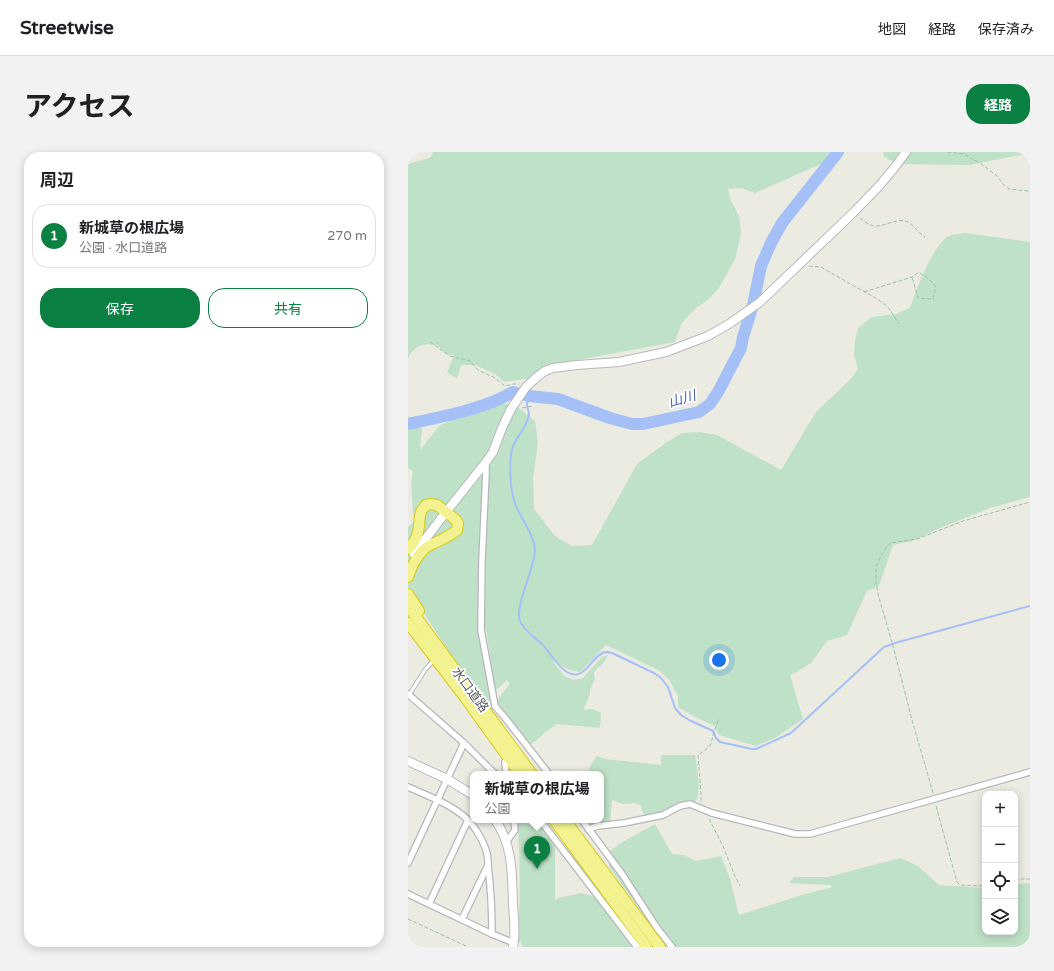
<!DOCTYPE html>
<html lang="ja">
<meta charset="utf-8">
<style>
body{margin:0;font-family:"Varela Round","Noto Sans JP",sans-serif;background:#f2f2f2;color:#202124}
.controls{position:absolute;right:12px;bottom:12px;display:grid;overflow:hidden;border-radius:8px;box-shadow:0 2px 10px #0003}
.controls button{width:36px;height:36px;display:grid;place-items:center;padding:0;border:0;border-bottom:1px solid #e0e0e0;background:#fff;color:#202124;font:20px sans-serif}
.you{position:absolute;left:311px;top:508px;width:14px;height:14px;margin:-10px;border:3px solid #fff;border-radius:50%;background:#1a73e8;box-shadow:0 0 0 6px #1a73e833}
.badge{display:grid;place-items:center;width:26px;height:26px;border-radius:50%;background:#0b8043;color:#fff;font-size:13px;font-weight:700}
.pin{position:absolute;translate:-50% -33px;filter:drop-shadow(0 1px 2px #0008)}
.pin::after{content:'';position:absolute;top:21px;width:14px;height:12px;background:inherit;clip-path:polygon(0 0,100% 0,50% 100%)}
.popup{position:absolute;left:62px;top:619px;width:134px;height:52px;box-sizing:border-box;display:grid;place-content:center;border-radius:8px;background:#fff;filter:drop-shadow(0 1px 3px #0005);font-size:13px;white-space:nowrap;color:#757577}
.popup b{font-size:15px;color:#202124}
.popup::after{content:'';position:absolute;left:50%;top:100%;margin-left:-8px;border:8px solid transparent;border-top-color:#fff}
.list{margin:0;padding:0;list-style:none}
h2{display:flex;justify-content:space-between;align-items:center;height:52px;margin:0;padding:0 16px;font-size:17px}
h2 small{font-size:13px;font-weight:400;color:#757577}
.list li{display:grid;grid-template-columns:26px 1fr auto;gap:12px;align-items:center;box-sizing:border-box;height:64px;margin:0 8px 8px;padding:0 8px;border:1px solid #e0e0e0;border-radius:16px}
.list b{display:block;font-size:15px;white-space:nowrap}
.list p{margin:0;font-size:13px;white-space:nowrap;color:#757577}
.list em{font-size:13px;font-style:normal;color:#757577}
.actions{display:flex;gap:8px;padding:12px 16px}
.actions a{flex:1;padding:9px 0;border:1px solid #0b8043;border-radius:16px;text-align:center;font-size:14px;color:#0b8043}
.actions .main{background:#0b8043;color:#fff}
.icon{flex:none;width:22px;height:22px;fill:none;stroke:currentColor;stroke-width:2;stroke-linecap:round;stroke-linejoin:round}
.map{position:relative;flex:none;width:622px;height:795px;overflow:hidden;border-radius:16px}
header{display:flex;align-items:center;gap:24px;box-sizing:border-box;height:56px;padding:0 20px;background:#fff;border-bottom:1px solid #e0e0e0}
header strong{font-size:19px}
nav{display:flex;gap:22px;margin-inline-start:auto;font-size:14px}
.intro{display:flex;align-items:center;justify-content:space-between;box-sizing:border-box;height:96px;padding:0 24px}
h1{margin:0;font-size:28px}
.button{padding:10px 18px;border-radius:16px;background:#0b8043;color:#fff;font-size:14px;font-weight:700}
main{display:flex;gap:24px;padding:0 24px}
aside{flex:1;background:#fff;border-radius:16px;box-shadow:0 2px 10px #0003}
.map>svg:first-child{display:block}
.green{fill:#bfe1c7}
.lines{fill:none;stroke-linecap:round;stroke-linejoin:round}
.stream{stroke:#a5bff7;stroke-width:2}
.river{stroke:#a5bff7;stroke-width:12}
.lane-casing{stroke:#b6b7bc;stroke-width:5}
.street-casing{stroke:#b6b7bc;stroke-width:8}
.secondary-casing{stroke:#b7b8be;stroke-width:10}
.highway-casing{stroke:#d9ca13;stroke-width:12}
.path{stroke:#99c1ae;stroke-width:1;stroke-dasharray:4 2;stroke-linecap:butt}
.lane{stroke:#fff;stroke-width:3}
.street{stroke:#fff;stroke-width:5.5}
.secondary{stroke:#fff;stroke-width:8}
.highway{stroke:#f3f290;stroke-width:10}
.labels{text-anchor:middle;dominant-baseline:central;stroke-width:3.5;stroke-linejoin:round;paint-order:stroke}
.street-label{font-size:13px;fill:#595b60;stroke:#fff}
.water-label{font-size:14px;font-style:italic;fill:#4b65b7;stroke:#fff}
</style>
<header>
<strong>Streetwise</strong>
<nav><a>地図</a><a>経路</a><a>保存済み</a></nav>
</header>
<div class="intro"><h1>アクセス</h1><a class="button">経路</a></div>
<main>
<aside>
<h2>周辺<small></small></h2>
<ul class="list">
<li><span class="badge">1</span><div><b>新城草の根広場</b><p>公園 · 水口道路</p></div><em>270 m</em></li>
</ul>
<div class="actions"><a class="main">保存</a><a>共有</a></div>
</aside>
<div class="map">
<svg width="622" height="795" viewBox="0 0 622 795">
<rect width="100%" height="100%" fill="#ebebe1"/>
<g class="green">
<path d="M25 0H422L415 11 347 41 333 36 320 37 323 49 331 64 333 80 328 105 311 136 301 147 288 156 273 172 267 190 142 213 123 226 96 230 87 222 67 213H53L49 226 39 221 46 203 38 202 29 193C25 193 20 192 16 193 8 194 1 201 0 208V12L22 6Z"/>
<polygon points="475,0 619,0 613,3 561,13 490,12 476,5"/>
<path d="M557 81 622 90V345L582 356 527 378 505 389 485 393 471 434 459 439 439 483 419 489 403 511 387 521 382 523 395 567 367 586 348 594 311 583 307 574 287 565 270 555V544L261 528 252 519 198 493 172 520 162 518 145 509 156 524 166 528 175 526 194 505 200 503 197 509 186 520 187 527 182 538V543L175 558 185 557 193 561 192 576 149 572 136 581 134 584 122 593 117 589 90 551V547L102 532 99 528 87 539 78 477 72 481 84 558 51 516 0 436V375L6 370 3 332 5 319 0 316V267L14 276 12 298 31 274 82 251 106 252 127 269 130 291 125 325 126 357 147 384 164 394 184 393 229 312 259 290 274 281 291 280 309 283 373 318 408 260 443 227 450 217 446 203 447 189 450 176 464 165 488 162 502 156C508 138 524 96 539 85 544 82 552 82 557 81Z"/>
<path d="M253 603H287C289 615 294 641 287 651L273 652 256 660 237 666 233 654 227 651 215 652 204 648 202 672 190 671 189 673 183 675 177 668H193V647L195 648V647L193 646V622H181L182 614 189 604 197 607 253 613Z"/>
<path d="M109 668H129L147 691V748L150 746 173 741 198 748 235 795H115L113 791 114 789 110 791C112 750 113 709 109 668Z"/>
<polygon points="247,672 264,702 276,703 288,709 313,704 322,727 331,763 394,743 425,735 422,733 381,731 386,725 420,725 492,706 510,714 531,733 577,736 577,780 607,780 607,732 622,731 622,795 260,795 201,715 202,699 213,691"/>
</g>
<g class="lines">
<path class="stream" d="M121 244C120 247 119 250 119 253 119 256 121 259 121 262 121 271 110 284 106 292 100 304 102 335 106 348 111 366 126 380 127 398 127 415 106 456 112 469 116 479 128 486 135 493 142 501 150 515 159 520 175 530 182 508 193 502 196 499 200 500 204 501L246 521 253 526 260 535 267 556 273 563 281 568 305 579 308 586 312 590 344 597H348L383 581 476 495 487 491 622 454"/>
<path class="river" d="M0 272C33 265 77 257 105 240L121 244 150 247 202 266 224 272H235L291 260 302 252 310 240 333 196 335 185 345 153 353 114 363 91 374 71 430 0"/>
<g class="lane-casing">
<polyline id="lane" points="1,543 17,518 25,509"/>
</g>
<g class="street-casing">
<g id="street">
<polyline points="78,310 78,321 74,408 73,478 87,554 98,567 141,622"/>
<polyline points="0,542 56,591 85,620 88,622"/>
<polyline points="97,610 98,622"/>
<path d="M0 635C20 644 43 652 59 667 67 674 77 692 79 702 80 706 80 710 80 714 83 737 84 759 84 782"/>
<polyline points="132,668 229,795"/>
<polyline points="174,668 214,722 249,776 264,795"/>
<polyline points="180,677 190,674 216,671 255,663 272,654 282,652 304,661 387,682 402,682 622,620"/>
<polyline points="99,689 107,678 106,668"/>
<polyline points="0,711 56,591"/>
<polyline points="0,742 84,782 106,791"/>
<polyline points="21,752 60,668"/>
<polyline points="54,767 80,713"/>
</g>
</g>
<g class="secondary-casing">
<g id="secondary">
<polyline points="6,402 38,360 78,310 85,300 94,276 103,257 118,235 130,224 137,219 145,216 169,213 211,210 258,200 300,184 321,172 352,150 445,61 472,33 487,15 498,0"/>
<polyline points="0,609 39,627 65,643"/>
<path d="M87 668C105 692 104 723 105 752 106 766 108 781 105 795"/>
</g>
</g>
<g class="highway-casing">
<g id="highway">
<path d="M0 397C5 392 9 387 10 380 13 368 9 362 18 353L23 352 29 353 48 368 50 371 49 378C41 385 33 388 24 392 11 398 4 413 0 425"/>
<polyline points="0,442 11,459"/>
<polyline points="0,454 124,622"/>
<polyline points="0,471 55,543 112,622"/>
<polyline points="146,668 239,795"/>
<polyline points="157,668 252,795"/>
</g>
</g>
<g class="path">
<polyline points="539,0 556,2 573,12 588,23 596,33 601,37 620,39 622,40"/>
<path d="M452 66C456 69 460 73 466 74 477 75 489 65 500 70 506 74 511 81 517 85"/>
<polyline points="401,114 413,115 444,133 468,146 480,155 491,172"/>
<polyline points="456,140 504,125 511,120 523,129 528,135 525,147 510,146 504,125"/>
<polyline points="22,190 42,204 62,209 70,218 87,226 97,234 105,232 111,232"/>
<polyline points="114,256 125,254"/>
<polyline points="525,641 504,568 485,494 470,442 468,430 468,415 474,402 482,391 509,387 555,369 622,350"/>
<polyline points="293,649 293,642 290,603 300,596 303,592 305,583 311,566"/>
<polyline points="528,654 549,730 552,733 577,734"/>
<polyline points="301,667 315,694 326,722 332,734"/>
<polyline points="607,729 612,727 622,727"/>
<polyline points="0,767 60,795"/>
</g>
<use href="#lane" class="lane"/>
<use href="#street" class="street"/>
<use href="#secondary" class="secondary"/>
<use href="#highway" class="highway"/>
</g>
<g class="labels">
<g class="street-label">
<text transform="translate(62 538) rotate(54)">水口道路</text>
</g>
<g class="water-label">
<text transform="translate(274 247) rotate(-16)">山川</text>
</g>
</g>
</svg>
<div class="controls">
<button>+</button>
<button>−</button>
<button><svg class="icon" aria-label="locate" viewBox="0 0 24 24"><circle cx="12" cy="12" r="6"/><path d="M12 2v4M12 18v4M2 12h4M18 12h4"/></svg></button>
<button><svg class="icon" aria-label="layers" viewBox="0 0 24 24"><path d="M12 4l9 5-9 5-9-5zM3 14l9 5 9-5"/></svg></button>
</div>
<div class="you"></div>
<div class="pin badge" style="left:129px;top:717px">1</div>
<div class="popup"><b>新城草の根広場</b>公園</div>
</div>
</main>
